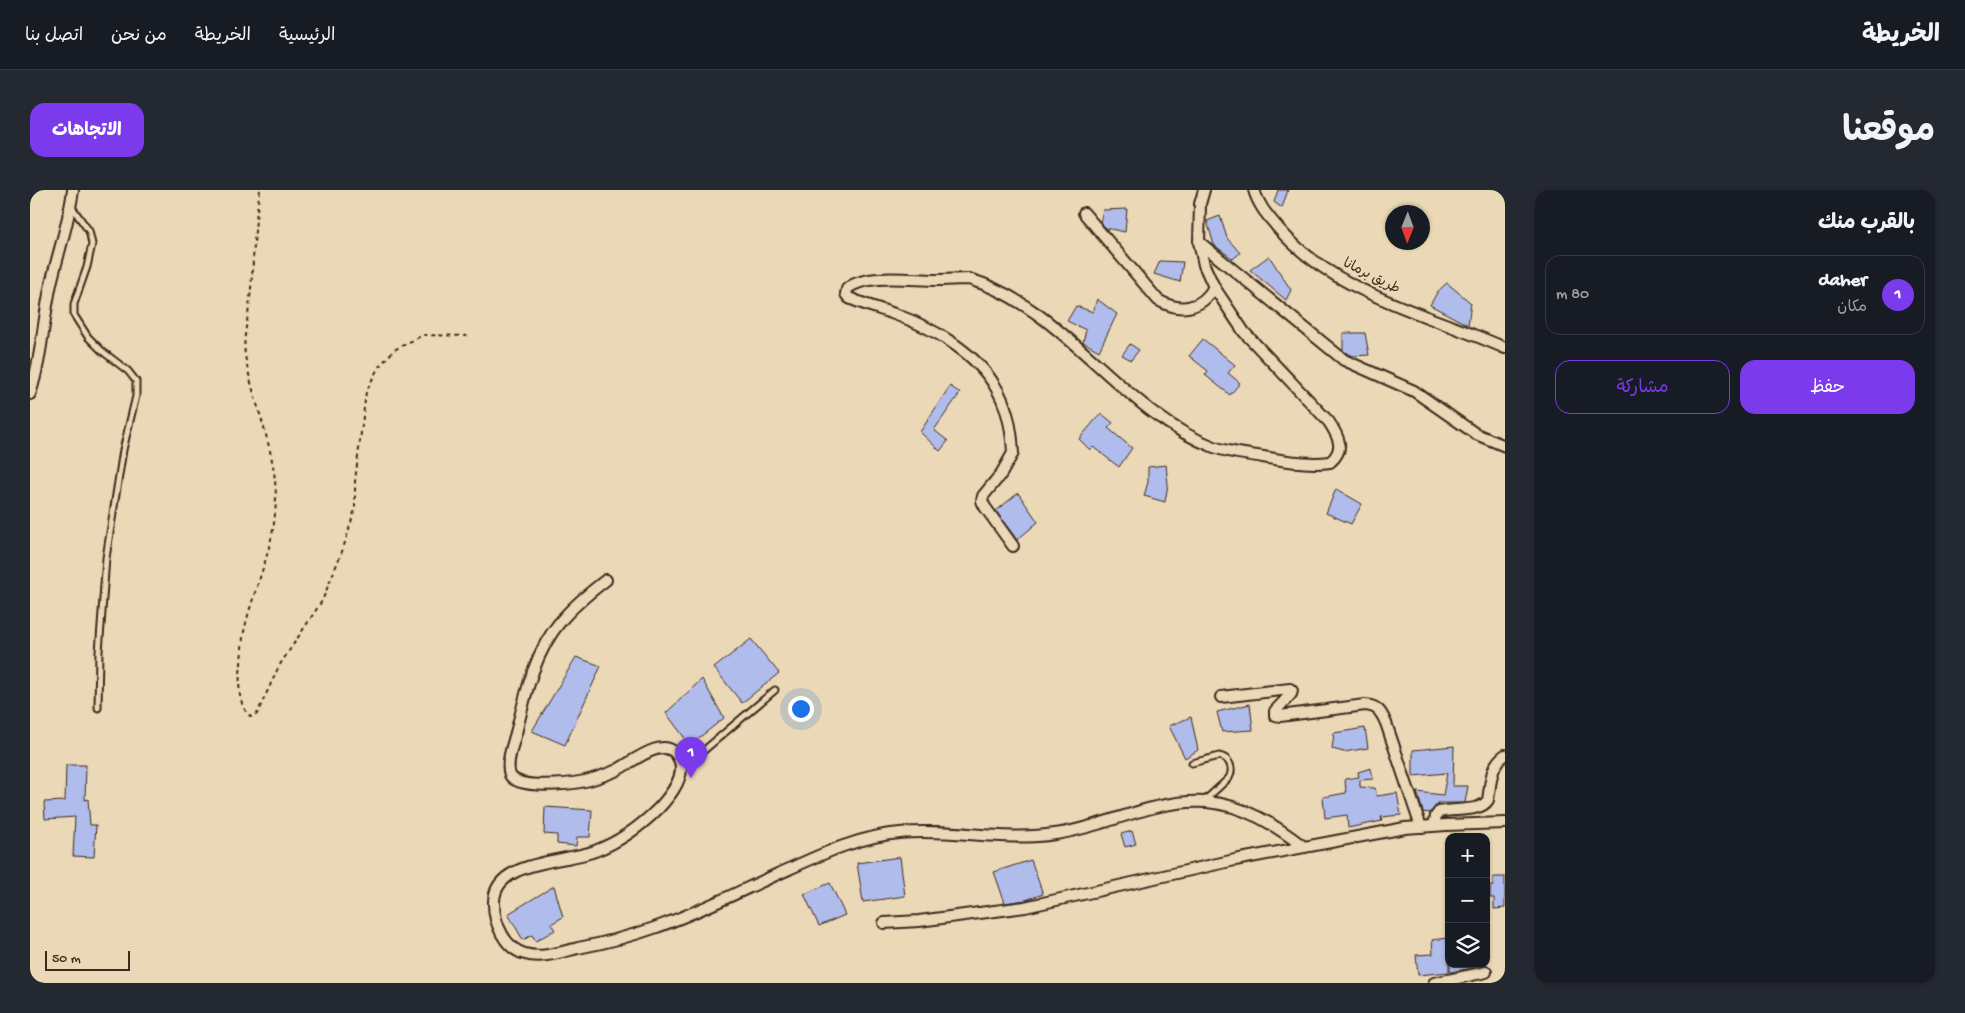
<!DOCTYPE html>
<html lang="ar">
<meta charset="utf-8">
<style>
body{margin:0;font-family:"Gochi Hand","Playpen Sans Arabic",sans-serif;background:#242831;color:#f1f3f6;direction:rtl}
.controls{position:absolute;right:15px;bottom:15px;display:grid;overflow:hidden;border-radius:10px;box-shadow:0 1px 4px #0004}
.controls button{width:45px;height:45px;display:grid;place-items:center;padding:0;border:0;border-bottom:1px solid #363941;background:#171b24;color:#f1f3f6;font:25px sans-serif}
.compass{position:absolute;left:1355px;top:15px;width:45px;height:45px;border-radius:50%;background:#171b24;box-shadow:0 1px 4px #0004;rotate:181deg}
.scale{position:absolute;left:15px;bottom:12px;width:85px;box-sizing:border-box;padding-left:5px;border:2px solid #3b2a1e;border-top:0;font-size:14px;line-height:18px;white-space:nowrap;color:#3b2a1e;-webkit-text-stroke:4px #ebd8b6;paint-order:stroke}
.you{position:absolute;left:770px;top:518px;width:18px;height:18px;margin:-12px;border:4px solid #fff;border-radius:50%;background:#1a73e8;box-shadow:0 0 0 8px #1a73e833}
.badge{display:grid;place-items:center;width:32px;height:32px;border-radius:50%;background:#7c3aed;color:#fff;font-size:16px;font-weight:700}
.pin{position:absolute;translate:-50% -41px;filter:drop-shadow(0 1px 2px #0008)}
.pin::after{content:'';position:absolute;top:26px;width:18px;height:15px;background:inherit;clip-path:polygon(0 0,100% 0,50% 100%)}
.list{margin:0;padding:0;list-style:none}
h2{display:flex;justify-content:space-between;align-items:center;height:65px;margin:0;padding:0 20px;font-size:21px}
h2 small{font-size:16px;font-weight:400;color:#9ea1a6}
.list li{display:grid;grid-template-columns:32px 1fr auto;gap:15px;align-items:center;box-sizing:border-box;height:80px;margin:0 10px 10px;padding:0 10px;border:1px solid #363941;border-radius:15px}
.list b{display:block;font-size:19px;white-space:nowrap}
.list p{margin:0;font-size:16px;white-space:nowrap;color:#9ea1a6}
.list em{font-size:16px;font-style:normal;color:#9ea1a6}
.actions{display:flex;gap:10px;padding:15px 20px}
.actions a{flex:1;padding:11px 0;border:1px solid #7c3aed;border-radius:15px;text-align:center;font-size:18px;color:#7c3aed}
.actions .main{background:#7c3aed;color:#fff}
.icon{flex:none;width:28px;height:28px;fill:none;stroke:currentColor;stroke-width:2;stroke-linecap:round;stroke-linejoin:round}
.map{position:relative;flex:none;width:1475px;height:793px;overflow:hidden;direction:ltr;border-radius:15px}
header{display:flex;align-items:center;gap:30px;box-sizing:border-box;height:70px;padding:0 25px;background:#171b24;border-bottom:1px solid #363941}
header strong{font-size:24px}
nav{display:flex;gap:28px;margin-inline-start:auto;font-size:18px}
.intro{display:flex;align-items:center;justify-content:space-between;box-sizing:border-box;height:120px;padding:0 30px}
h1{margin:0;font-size:35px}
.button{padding:12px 22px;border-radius:15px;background:#7c3aed;color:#fff;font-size:18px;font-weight:700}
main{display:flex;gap:30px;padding:0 30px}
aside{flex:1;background:#171b24;border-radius:15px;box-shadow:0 1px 4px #0004}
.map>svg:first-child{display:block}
.building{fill:#b0bcec;stroke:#3b2a1e}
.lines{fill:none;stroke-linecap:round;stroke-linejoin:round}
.lane-casing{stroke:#3b2a1e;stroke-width:9}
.street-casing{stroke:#3b2a1e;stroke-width:14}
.path{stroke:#3b2a1e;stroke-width:2;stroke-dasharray:4 4;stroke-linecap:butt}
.lane{stroke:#ebd8b6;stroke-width:5}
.street{stroke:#ebd8b6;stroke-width:10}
.labels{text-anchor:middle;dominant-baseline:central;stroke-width:4;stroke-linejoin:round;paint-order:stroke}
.street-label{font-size:14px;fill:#3b2a1e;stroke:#ebd8b6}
</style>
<header>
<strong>الخريطة</strong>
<nav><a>الرئيسية</a><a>الخريطة</a><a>من نحن</a><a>اتصل بنا</a></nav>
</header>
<div class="intro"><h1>موقعنا</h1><a class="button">الاتجاهات</a></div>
<main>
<aside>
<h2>بالقرب منك<small></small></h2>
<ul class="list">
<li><span class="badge">1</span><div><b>daher</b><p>مكان</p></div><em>80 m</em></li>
</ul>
<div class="actions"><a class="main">حفظ</a><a>مشاركة</a></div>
</aside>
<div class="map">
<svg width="1475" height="793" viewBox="0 0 1475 793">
<rect width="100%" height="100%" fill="#ebd8b6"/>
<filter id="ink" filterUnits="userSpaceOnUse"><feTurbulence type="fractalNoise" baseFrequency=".02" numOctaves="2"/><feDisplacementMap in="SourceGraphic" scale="10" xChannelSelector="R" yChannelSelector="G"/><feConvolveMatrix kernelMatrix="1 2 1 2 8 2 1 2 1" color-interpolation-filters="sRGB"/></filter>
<g filter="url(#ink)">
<g class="building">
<polygon points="1248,0 1258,0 1252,18 1244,12"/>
<polygon points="1097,19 1095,42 1076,38 1070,32 1073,20"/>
<polygon points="1190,26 1197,48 1210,63 1203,69 1184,55 1177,31"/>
<polygon points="1239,66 1261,100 1256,110 1220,80"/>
<polygon points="1130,71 1153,72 1150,92 1124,84"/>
<polygon points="1417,93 1441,113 1438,135 1400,115 1408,101"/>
<polygon points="1067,109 1087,124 1069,161 1053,152 1056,140 1037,131 1046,116 1063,122"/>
<polygon points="1313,143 1335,143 1339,165 1323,166 1313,161"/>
<polygon points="1173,149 1205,175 1198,183 1210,193 1200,205 1175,185 1178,181 1159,166"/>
<polygon points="1100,154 1109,160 1101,170 1092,165"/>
<polygon points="920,196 930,203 904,240 918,251 910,261 890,242"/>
<polygon points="1071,223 1083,233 1078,238 1102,258 1089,277 1063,257 1060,260 1049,249"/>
<polygon points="1136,275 1138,294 1135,312 1114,306 1118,292 1118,277"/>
<polygon points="1306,299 1332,314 1321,334 1296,323"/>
<polygon points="988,303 1008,332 987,350 966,321"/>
<polygon points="721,449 749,483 712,513 684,478"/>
<polygon points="546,467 571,476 535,555 502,541"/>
<polygon points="672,489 694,528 660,555 636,523"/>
<polygon points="1220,514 1223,540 1192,542 1187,522"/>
<polygon points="1161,527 1168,560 1155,568 1139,536"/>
<polygon points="1335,538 1338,558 1314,562 1302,559 1304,543"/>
<polygon points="1424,556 1423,596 1438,596 1435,613 1408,613 1400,623 1393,622 1387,602 1413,605 1417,583 1383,586 1383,560"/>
<polygon points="36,575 56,575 55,610 58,609 60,635 66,635 64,667 43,666 45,627 15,629 14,612 35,611"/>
<polygon points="1341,578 1343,589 1330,590 1330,597 1345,598 1347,606 1367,603 1371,625 1351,627 1352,631 1318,638 1317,625 1295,628 1293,607 1316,603 1315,589 1329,587 1328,582"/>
<polygon points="515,617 562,620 560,647 547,647 546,656 527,654 527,645 514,644"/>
<polygon points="1102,641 1106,654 1095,657 1091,644"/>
<polygon points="870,667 875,706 833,712 827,673"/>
<polygon points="1001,670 1013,704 996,710 975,713 964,682"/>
<polygon points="1463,687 1475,687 1475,718 1464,719 1464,708 1460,708 1460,696 1463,696"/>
<polygon points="800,693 815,725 789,736 774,704"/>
<polygon points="524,696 533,727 521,734 525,740 506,751 502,745 493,750 478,724"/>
<polygon points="1419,748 1419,782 1388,785 1386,765 1403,764 1402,750"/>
<polygon points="1420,774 1448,774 1448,777 1420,782"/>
</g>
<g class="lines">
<g class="lane-casing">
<g id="lane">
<polyline points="41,16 59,41 62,54 57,77 44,114 44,125 58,147 72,161 98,181 106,191 106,206 93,260 76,368 69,462 68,518"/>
<path d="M1162 573 1189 566C1200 568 1204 579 1199 588L1174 611"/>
<polyline points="652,579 745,500"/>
</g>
</g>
<g class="street-casing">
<g id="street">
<path d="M1224 0C1228 15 1238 26 1248 38 1306 105 1397 123 1475 158"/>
<path d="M1054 23 1128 110C1150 123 1172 119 1184 97"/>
<polyline points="1169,52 1314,170 1384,201 1446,244 1475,256"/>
<path d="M0 204C12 168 13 130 21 94 28 63 39 32 43 0"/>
<path d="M983 356 955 317 952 311 953 306 971 284 983 263C982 241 977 215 965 196 945 162 903 138 867 125 851 119 835 115 819 108L816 104 817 99C834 83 882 90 905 90 916 90 928 89 939 89 1036 118 1091 222 1184 257 1200 263 1217 264 1233 267 1254 271 1279 275 1300 272 1316 259 1308 246 1299 232L1214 142 1184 97 1174 75 1169 52 1170 14 1174 0"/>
<path d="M576 390C559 403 543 416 530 432 505 462 496 502 487 539 484 552 475 573 480 585 487 600 541 594 555 591 565 589 575 585 585 581 600 574 632 546 646 564 649 568 651 574 651 578 651 593 638 608 629 618 610 637 589 652 565 661 534 673 462 670 464 714 464 733 475 759 495 764 512 769 531 762 548 758 574 753 599 747 624 738 670 722 714 699 759 679 794 663 831 646 870 643 922 638 973 652 1025 644 1077 637 1124 608 1177 612 1214 615 1245 635 1274 657"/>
<path d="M1191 507 1260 499 1262 501 1261 504 1245 521V525L1250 526 1335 515C1348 516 1351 522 1356 533L1391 637"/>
<path d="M1404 635 1406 626 1409 622C1423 618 1450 623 1458 610 1461 593 1460 575 1475 565"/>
<polyline points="854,733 889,731 995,717 1205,670 1375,638 1416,635 1475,633"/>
<polyline points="1404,793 1456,782"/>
</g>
</g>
<path class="path" d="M230 0C223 39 224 78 219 117 217 134 213 148 215 165 224 219 251 268 245 324 242 361 225 397 216 433 212 447 212 460 211 474 209 493 206 513 221 527L227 524 249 476 292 411 313 359 325 319V291L336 202 348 178 364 160 393 145 440 146"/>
<use href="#lane" class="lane"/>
<use href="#street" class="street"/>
</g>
</g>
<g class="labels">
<g class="street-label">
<text transform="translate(1341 87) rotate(27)">طريق برمانا</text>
</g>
</g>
</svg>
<div class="controls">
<button>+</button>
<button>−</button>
<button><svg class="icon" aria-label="layers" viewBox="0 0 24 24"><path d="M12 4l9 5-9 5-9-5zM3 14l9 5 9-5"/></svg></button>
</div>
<svg class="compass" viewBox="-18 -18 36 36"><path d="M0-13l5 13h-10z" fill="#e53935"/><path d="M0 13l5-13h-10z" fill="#9ea1a6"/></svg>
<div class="scale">50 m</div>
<div class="you"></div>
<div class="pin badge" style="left:661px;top:588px">1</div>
</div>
</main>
